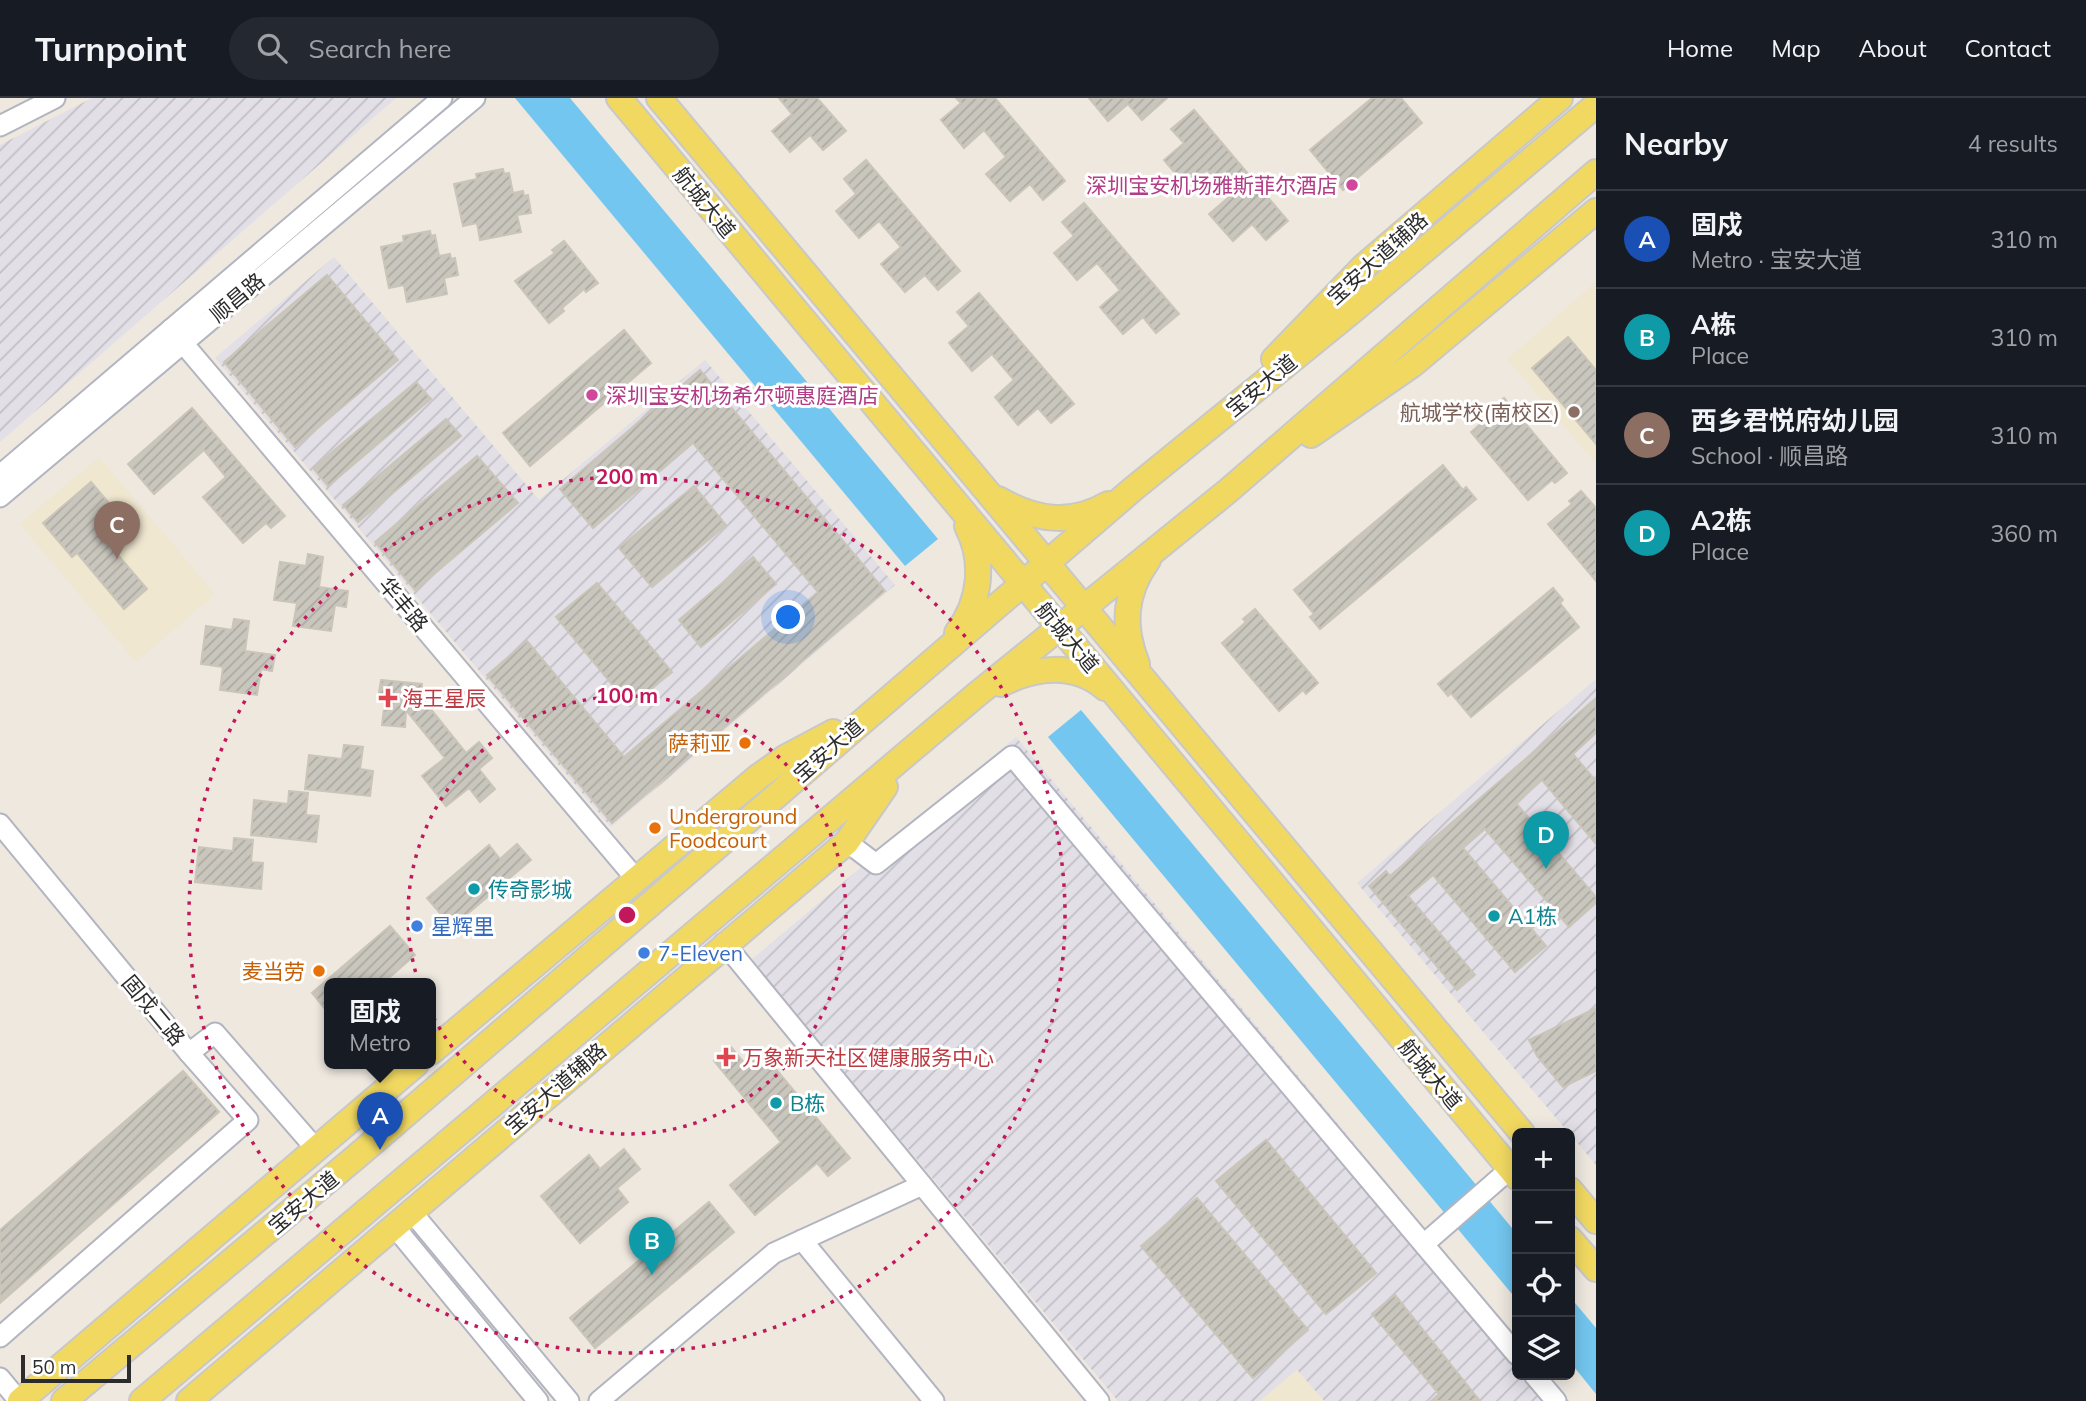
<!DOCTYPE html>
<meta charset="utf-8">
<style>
body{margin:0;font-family:Mulish,"Noto Sans SC",sans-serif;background:#242831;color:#f1f3f6}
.controls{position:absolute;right:21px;bottom:21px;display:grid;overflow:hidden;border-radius:10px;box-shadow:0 4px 18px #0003}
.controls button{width:63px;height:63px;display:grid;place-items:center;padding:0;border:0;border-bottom:2px solid #363941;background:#171b24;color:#f1f3f6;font:35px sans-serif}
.scale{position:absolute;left:21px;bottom:18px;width:110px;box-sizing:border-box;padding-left:7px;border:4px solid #2c2c2c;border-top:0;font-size:19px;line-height:24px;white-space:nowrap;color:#2c2c2c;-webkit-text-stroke:5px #fff;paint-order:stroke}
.you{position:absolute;left:789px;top:520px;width:24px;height:24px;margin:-18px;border:5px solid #fff;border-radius:50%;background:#1a73e8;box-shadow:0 0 0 10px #1a73e833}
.badge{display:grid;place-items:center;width:46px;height:46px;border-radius:50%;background:#db2777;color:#fff;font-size:23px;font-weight:700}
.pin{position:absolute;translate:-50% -58px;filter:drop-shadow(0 2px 4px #0008)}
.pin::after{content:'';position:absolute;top:37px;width:24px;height:21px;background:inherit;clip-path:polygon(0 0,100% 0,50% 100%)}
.popup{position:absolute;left:324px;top:880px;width:112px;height:91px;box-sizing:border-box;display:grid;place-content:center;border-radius:10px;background:#171b24;filter:drop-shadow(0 2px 5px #0005);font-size:23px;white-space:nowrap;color:#9ea1a6}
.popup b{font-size:26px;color:#f1f3f6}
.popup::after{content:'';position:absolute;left:50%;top:100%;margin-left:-14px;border:14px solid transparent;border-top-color:#171b24}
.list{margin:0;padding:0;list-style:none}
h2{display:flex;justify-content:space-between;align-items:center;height:91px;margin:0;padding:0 28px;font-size:30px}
h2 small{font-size:23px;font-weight:400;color:#9ea1a6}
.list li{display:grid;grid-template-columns:46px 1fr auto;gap:21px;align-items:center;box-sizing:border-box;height:98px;padding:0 28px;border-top:2px solid #363941}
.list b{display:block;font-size:26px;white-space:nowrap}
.list p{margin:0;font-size:23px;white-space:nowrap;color:#9ea1a6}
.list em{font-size:23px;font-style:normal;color:#9ea1a6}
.icon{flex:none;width:38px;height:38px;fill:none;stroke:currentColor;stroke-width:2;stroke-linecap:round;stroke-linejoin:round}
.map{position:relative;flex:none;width:1596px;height:1303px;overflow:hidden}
header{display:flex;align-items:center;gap:42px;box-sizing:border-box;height:98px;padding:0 35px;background:#171b24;border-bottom:2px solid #363941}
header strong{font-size:33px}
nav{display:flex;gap:38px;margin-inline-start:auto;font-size:24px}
.search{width:490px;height:63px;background:#242831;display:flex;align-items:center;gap:18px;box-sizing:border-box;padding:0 24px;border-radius:38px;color:#9ea1a6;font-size:26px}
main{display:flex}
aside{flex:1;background:#171b24}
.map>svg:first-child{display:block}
.industrial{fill:url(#industrial-furrows)}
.education{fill:#efe7cf}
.water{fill:#73c6ef}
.building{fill:url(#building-hatch);stroke:#cac5b8;stroke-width:2}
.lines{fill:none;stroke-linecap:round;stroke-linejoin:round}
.minor-casing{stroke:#b2b4c0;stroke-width:23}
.major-casing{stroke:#c8c8c8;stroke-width:28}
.minor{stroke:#fff;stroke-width:19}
.major{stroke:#f1d961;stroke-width:24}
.ring{fill:none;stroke:#c2185b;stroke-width:3.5;stroke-dasharray:3.5 7}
.hotel-dot{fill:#d1479c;stroke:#fff;stroke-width:2.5}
.education-dot{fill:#8d6e63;stroke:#fff;stroke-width:2.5}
.health-dot{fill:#e0444e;stroke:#fff;stroke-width:2.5}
.food-dot{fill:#e8710a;stroke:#fff;stroke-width:2.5}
.culture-dot{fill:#0f9aa8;stroke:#fff;stroke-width:2.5}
.shop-dot{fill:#3f7fe0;stroke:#fff;stroke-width:2.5}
.labels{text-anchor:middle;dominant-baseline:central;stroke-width:6;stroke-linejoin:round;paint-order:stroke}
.hotel-label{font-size:21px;fill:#b23c85;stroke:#fff;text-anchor:end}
.street-label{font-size:21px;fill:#2c2c2c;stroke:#fff}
.education-label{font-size:21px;fill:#785e54;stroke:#fff;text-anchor:end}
.health-label{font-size:21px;fill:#be3a42;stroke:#fff;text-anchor:start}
.food-label{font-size:21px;fill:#c56008;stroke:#fff;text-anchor:end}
.culture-label{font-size:21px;fill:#0d838f;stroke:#fff;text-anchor:start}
.shop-label{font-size:21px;fill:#366cbe;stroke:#fff;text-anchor:start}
.centre{fill:#c2185b;stroke:#fff;stroke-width:3.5}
.ring-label{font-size:21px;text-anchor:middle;font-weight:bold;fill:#c2185b;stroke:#fff;stroke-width:6;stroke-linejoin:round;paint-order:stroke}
</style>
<header>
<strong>Turnpoint</strong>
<div class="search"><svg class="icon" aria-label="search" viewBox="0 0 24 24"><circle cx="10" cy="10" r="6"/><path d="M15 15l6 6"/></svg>Search here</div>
<nav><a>Home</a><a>Map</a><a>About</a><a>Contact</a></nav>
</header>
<main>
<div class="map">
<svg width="1596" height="1303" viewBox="0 0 1596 1303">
<defs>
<pattern id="industrial-furrows" width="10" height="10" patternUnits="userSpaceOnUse" patternTransform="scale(1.75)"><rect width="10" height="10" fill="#e2dfe7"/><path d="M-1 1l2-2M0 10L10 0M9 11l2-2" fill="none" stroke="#c2c0c6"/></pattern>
<pattern id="building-hatch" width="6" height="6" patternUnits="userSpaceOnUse" patternTransform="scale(1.75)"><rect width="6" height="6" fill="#c9c6bd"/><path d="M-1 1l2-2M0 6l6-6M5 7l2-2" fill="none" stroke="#adaaa3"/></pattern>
</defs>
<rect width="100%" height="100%" fill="#eee8df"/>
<g class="industrial">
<polygon points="92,0 396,0 0,344 0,47"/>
<polygon points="334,159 539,402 705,262 895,487 611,729 215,260"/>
<polygon points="1596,581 1596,1067 1357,785"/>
<polygon points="1016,639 1517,1241 1517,1277 1547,1277 1569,1303 1324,1303 1297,1272 1260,1303 1118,1303 751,862"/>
</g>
<g class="education">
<polygon points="1596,184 1596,366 1507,261"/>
<polygon points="99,359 215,496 136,564 20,426"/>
<polygon points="1297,1272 1324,1303 1260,1303"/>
</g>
<g class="water">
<polygon points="515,0 570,0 938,441 905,468"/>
<polygon points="1081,612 1517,1136 1517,1202 1048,639"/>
<polygon points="1570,1199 1596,1230 1596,1296 1570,1264"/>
</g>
<g class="building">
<polygon points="779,0 817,0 846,33 823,52 810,37 790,54 772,33 792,16"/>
<polygon points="956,0 995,0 1065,83 1043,102 1030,86 1010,103 986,76 1006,59 984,32 964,50 941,22 961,5"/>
<polygon points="1089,0 1167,0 1142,22 1128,6 1108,23"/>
<polygon points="1372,0 1401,0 1422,25 1343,92 1310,52"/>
<polygon points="1194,12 1288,123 1266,142 1252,126 1233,143 1209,116 1229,99 1207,72 1187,89 1164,62 1184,45 1171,31"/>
<polygon points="866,62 960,173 938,192 925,177 905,194 881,166 901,149 879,123 859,140 836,113 856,96 844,81"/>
<polygon points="503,71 504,76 509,75 513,95 523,93 524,98 528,97 531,115 517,117 521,134 480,142 477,125 463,128 454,86 477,81 476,76"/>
<polygon points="1084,105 1179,216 1156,235 1143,219 1123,236 1100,209 1120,192 1097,165 1077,182 1054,155 1074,138 1062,124"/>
<polygon points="430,133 431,138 435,137 439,158 450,156 451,161 455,160 458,177 444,180 447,196 407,204 404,187 389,190 381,149 404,144 403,138"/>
<polygon points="564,143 598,185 586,194 584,191 562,210 564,213 549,225 515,183 555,155 552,152"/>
<polygon points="327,177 398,262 295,349 224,264"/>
<polygon points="979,195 1074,306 1051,325 1038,310 1018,327 995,299 1014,282 992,256 972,273 949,245 969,228 957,214"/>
<polygon points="624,232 651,265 530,368 503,335"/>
<polygon points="1568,239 1596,272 1596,346 1532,270"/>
<polygon points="700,272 885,493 612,725 487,577 527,543 624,659 818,494 693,345 593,430 560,391"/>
<polygon points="416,284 431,301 328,388 313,370"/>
<polygon points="1504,300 1567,375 1555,385 1552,382 1528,402 1471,334 1494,314 1491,311"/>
<polygon points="192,310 285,418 271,430 266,425 243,445 203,399 226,379 204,352 154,396 128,366"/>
<polygon points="446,321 461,338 358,424 343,407"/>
<polygon points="477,358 518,405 415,492 375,444"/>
<polygon points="1443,367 1463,392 1466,389 1476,401 1320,531 1310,519 1314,516 1294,492"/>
<polygon points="91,384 120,418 100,436 147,491 124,511 77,455 72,459 43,425"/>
<polygon points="694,388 726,427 652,489 619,450"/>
<polygon points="1581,393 1596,410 1596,483 1548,426 1572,406 1569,403"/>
<polygon points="308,456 323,459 319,489 348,493 346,509 335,507 331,533 293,528 297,505 274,502 280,464 306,468"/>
<polygon points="753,459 776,486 701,549 679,522"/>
<polygon points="597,485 672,574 630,608 556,519"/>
<polygon points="1553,490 1563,502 1560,505 1579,529 1471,619 1451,595 1448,598 1438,586"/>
<polygon points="1255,511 1318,585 1306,596 1303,592 1279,613 1222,545 1246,524 1243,521"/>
<polygon points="234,521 249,523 245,553 275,557 272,573 261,571 257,597 220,592 223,569 201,566 206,528 232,532"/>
<polygon points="381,582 422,586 421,599 466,655 479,644 492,660 479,671 495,691 480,704 469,690 446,708 422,678 445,660 406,612 405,629 382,627 385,602 378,601"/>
<polygon points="1596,600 1596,635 1573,656 1596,683 1596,746 1542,682 1516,705 1596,799 1596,805 1569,829 1485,731 1463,750 1546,848 1515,874 1433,777 1408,798 1475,877 1457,892 1369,788 1386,773 1390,778"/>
<polygon points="344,647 363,649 360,671 373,673 370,698 305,691 309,657 342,661"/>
<polygon points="289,693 308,695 306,717 319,718 316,744 251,737 254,702 288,706"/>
<polygon points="234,740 253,742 251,764 263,765 261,791 195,784 199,749 233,753"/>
<polygon points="517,746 531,762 452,829 427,800 489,747 500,761"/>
<polygon points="390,828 415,857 382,886 329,886 329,916 312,895"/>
<polygon points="1596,910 1596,973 1563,989 1537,958 1529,942"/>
<polygon points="731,949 745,966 761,953 850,1060 828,1078 817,1065 755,1117 730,1087 781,1044 714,963"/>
<polygon points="183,973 219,1014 0,1205 0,1132"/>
<polygon points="1266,1042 1376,1175 1326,1216 1216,1083"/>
<polygon points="624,1051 640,1071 617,1090 628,1104 580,1145 541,1098 589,1057 600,1071"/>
<polygon points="1197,1100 1308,1232 1253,1280 1141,1148"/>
<polygon points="709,1104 734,1134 595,1250 570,1220"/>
<polygon points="1395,1197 1480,1303 1431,1303 1439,1296 1372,1216"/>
</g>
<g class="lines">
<g class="minor-casing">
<g id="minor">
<polyline points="0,28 55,0"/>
<polyline points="171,231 636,781"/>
<polyline points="0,377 442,0"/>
<polyline points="0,399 475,0"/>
<polyline points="0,726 189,955 215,935 316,1051"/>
<polyline points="847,744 876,766 1012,658 1517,1257"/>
<polyline points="724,845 1099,1303"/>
<polyline points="411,1113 569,1303"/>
<polyline points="394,1128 538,1303"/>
<polyline points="802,1142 934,1303"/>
<polyline points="1424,1146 1517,1065"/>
<polyline points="0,1239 248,1022 189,955"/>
<polyline points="1534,1277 1556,1303"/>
<polyline points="0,1280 19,1303"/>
<polyline points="599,1303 774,1155 922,1087"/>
</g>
</g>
<g class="major-casing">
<g id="major">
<polyline points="619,0 1517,1079"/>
<polyline points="659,0 1522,1035"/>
<polyline points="1274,261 1363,169 1560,0"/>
<polyline points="1311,337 1412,267 1596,113"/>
<path d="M998 401C1035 422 1070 428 1108 406"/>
<path d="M957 535C981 503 985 463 967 428"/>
<path d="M1137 566C1122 529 1124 495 1148 462"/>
<path d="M1001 586C1035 569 1074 564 1105 590"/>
<polyline points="431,954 758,679 786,659 833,634"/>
<polyline points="1570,1092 1596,1123"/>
<polyline points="1570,1141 1596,1171"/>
<polyline points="20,1303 416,966"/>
<polyline points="64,1303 356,1059 1133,391 1351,214 1596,7"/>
<polyline points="142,1303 975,598 1229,392 1596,74"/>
<polyline points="189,1303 847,744 885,689"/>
</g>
</g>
<use href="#minor" class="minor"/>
<use href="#major" class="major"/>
</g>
<g class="ring">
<circle cx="627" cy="817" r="219"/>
<circle cx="627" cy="817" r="438"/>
</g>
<g class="hotel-dot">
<circle cx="1352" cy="87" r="7"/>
<circle cx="592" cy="297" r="7"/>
</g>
<circle class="education-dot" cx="1574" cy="314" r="7"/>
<g class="health-dot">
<path d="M384.5 589.5h7v7h7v7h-7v7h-7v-7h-7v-7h7z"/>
<path d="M722.5 948.5h7v7h7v7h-7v7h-7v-7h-7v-7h7z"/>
</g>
<g class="food-dot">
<circle cx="745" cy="645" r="7"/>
<circle cx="655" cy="730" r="7"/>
<circle cx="319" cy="873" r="7"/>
</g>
<g class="culture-dot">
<circle cx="474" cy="791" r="7"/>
<circle cx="1494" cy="818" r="7"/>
<circle cx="776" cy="1005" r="7"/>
</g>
<g class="shop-dot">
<circle cx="417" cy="828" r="7"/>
<circle cx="644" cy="855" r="7"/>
</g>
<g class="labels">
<g class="hotel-label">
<text x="1338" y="87">深圳宝安机场雅斯菲尔酒店</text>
<text x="606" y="297" text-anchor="start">深圳宝安机场希尔顿惠庭酒店</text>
</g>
<g class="street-label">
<text transform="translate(705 104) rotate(51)">航城大道</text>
<text transform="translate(1377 160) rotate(-42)">宝安大道辅路</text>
<text transform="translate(237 199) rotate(-40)">顺昌路</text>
<text transform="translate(1261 287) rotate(-39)">宝安大道</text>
<text transform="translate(404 506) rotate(50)">华丰路</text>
<text transform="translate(1068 539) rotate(50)">航城大道</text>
<text transform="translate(828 652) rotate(-41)">宝安大道</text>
<text transform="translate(154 912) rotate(50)">固戍二路</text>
<text transform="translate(1431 976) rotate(50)">航城大道</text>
<text transform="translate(555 990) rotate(-41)">宝安大道辅路</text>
<text transform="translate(303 1104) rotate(-40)">宝安大道</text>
</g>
<g class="education-label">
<text x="1560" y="314">航城学校(南校区)</text>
</g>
<g class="health-label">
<text x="402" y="600">海王星辰</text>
<text x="742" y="959">万象新天社区健康服务中心</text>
</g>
<g class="food-label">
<text x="731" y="645">萨莉亚</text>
<text x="669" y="718" text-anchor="start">Underground<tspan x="669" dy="24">Foodcourt</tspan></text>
<text x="305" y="873">麦当劳</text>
</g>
<g class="culture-label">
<text x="488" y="791">传奇影城</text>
<text x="1508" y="818">A1栋</text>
<text x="790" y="1005">B栋</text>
</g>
<g class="shop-label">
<text x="431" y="828">星辉里</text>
<text x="658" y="855">7-Eleven</text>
</g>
</g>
<circle cx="627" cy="817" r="10" class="centre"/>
<g class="ring-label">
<text x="627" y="386">200 m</text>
<text x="627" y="605">100 m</text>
</g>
</svg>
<div class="controls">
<button>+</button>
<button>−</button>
<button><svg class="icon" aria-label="locate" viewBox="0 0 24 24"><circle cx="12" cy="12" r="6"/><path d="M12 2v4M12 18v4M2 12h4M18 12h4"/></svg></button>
<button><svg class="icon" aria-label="layers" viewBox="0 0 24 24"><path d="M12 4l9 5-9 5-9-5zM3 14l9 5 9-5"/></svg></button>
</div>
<div class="scale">50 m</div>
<div class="you"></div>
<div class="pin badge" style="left:380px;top:1052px;background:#1a4fb4">A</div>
<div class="popup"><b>固戍</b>Metro</div>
<div class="pin badge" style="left:652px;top:1177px;background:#0f9aa8">B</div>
<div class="pin badge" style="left:117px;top:461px;background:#8d6e63">C</div>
<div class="pin badge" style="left:1546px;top:771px;background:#0f9aa8">D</div>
</div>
<aside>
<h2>Nearby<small>4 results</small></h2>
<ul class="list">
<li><span class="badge" style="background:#1a4fb4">A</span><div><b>固戍</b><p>Metro · 宝安大道</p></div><em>310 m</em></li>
<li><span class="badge" style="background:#0f9aa8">B</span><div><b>A栋</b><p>Place</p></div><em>310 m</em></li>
<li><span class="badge" style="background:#8d6e63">C</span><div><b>西乡君悦府幼儿园</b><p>School · 顺昌路</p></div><em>310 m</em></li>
<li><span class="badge" style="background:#0f9aa8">D</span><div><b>A2栋</b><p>Place</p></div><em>360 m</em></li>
</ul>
</aside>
</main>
